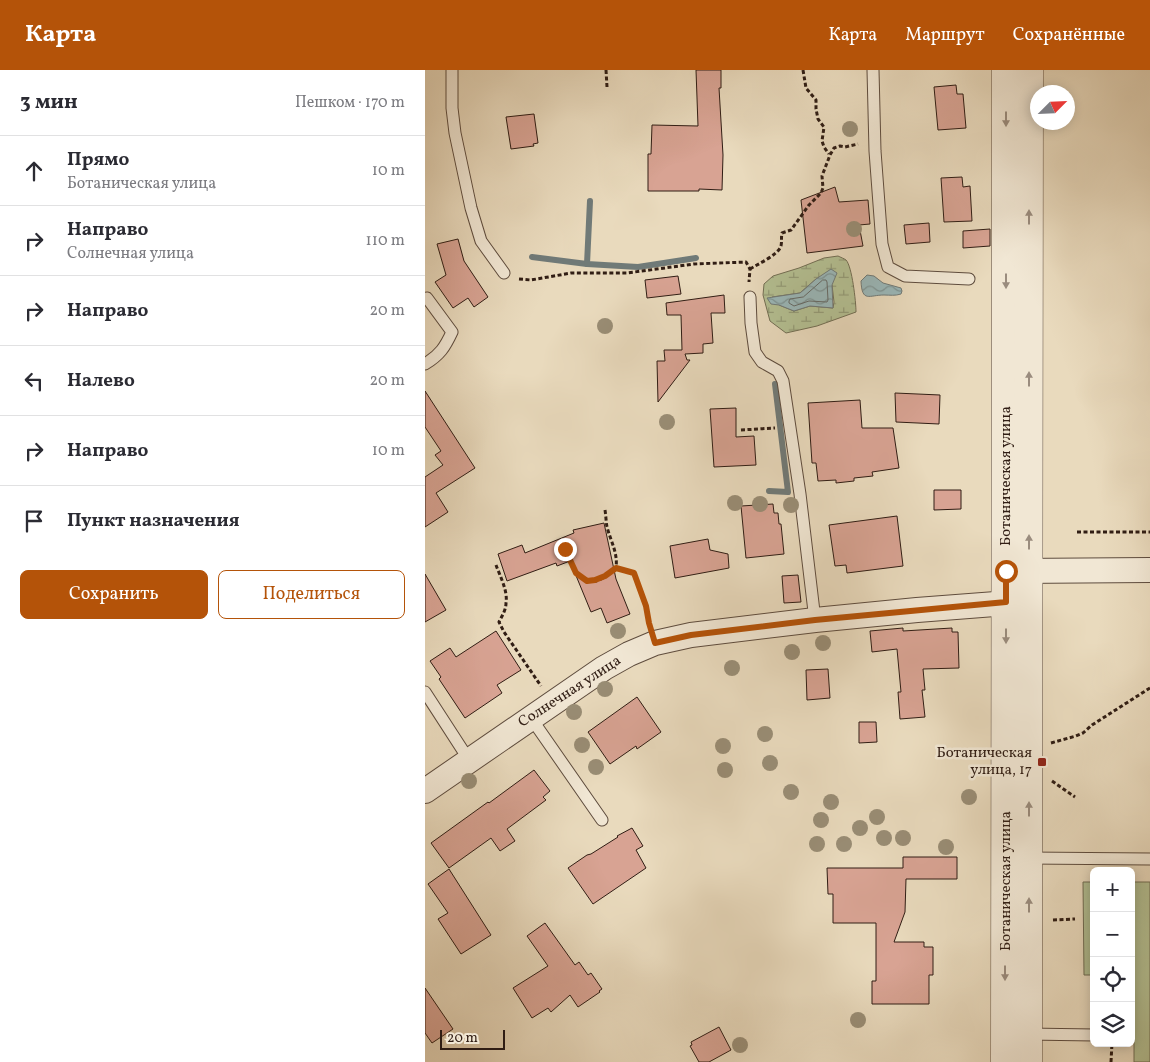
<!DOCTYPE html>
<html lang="ru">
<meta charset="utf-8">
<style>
body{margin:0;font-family:Vollkorn,serif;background:#f2f2f3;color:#2b2b33}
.controls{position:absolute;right:15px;bottom:15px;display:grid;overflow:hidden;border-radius:8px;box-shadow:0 2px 12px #0003}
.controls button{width:45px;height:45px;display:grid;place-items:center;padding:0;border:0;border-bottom:1px solid #e1e1e2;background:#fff;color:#2b2b33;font:25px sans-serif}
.compass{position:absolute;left:605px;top:15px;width:45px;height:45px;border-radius:50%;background:#fff;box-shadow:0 2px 12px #0003;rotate:66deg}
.scale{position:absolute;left:15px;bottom:12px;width:65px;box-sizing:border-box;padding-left:5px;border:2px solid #301d14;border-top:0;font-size:14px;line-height:18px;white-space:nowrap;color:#301d14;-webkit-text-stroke:4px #f1e7d4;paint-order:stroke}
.stop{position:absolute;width:15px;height:15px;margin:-11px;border:4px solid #b45309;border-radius:50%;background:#fff}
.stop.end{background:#b45309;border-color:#fff;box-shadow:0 1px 5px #0008}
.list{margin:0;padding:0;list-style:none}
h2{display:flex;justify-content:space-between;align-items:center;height:65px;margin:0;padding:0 20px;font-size:21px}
h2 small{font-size:16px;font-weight:400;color:#7c7c81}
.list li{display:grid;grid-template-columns:32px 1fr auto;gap:15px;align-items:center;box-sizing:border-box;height:70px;padding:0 20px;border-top:1px solid #e1e1e2}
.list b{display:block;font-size:19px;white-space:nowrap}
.list p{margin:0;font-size:16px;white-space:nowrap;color:#7c7c81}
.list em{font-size:16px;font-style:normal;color:#7c7c81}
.actions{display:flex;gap:10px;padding:15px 20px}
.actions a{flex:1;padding:11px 0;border:1px solid #b45309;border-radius:8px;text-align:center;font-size:18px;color:#b45309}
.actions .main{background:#b45309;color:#fff}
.icon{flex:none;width:28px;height:28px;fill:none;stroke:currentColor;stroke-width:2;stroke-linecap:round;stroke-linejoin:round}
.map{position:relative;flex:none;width:725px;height:992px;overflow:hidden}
header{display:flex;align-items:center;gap:30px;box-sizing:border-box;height:70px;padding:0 25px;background:#b45309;color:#fff}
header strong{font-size:24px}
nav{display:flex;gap:28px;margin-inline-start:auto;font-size:18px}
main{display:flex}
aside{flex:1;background:#fff}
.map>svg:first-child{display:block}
.grass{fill:#b4c093;stroke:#726e54}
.wetland{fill:url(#wetland-marsh);stroke:#726e54;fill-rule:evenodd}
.water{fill:url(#water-waves);stroke:#707a78}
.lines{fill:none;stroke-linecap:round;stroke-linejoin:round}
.shore{stroke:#656a67;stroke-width:1}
.stream{stroke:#707a78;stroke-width:6}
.building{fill:#d8a393;stroke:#301d14}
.service-casing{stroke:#5e4c3e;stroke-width:13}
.minor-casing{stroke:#5e4c3e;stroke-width:26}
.tertiary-casing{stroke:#5e4c3e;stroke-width:29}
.path{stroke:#301d14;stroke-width:3;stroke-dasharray:4 2.5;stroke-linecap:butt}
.service{stroke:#f1e7d4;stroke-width:11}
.minor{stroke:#f1e7d4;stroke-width:24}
.tertiary{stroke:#f1e7d4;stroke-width:28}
.tree{fill:#998d75}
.oneway{fill:#9a8c7e}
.route{stroke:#b45309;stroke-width:6}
.poi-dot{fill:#8f2418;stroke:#f1e7d4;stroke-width:2}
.labels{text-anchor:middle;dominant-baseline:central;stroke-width:5;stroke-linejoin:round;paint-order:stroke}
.street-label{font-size:15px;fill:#301d14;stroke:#f1e7d4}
.poi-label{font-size:15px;fill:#301d14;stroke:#f1e7d4;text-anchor:end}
</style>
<header>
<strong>Карта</strong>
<nav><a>Карта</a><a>Маршрут</a><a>Сохранённые</a></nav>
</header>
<main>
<aside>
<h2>3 мин<small>Пешком · 170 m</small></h2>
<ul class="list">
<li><svg class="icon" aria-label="ahead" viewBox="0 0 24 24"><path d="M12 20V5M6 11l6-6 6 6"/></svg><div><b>Прямо</b><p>Ботаническая улица</p></div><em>10 m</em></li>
<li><svg class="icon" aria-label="right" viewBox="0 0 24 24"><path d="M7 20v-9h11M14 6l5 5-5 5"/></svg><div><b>Направо</b><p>Солнечная улица</p></div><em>110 m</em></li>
<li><svg class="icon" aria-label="right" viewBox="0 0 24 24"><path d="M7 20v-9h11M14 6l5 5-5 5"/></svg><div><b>Направо</b></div><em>20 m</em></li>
<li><svg class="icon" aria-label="left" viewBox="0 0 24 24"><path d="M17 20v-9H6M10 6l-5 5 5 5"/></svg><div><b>Налево</b></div><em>20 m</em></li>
<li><svg class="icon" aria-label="right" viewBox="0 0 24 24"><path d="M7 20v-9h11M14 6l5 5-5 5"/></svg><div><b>Направо</b></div><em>10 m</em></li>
<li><svg class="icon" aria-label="arrive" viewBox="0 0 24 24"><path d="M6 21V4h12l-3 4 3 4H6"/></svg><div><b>Пункт назначения</b></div></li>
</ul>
<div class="actions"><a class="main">Сохранить</a><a>Поделиться</a></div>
</aside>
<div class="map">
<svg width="725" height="992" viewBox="0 0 725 992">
<defs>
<pattern id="wetland-marsh" width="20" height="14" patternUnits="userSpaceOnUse" patternTransform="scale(1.25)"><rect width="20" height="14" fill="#b4c093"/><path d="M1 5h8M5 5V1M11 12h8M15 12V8" fill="none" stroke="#939b77"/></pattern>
<pattern id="water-waves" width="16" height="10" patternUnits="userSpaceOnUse" patternTransform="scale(1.25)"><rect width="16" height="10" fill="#9ab8ba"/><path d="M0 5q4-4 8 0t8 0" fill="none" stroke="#7e9596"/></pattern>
</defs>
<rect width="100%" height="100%" fill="#e9dabd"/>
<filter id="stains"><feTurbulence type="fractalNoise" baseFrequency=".004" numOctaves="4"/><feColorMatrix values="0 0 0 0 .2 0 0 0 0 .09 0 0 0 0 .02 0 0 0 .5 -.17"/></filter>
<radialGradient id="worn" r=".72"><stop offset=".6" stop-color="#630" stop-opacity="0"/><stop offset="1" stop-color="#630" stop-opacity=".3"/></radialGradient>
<g class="grass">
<polygon points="658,812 669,812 669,905 659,905"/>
<polygon points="706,812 725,812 725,992 709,992 709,907 706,906"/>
</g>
<path class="wetland" d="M413 186C415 187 420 189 421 190 427 196 431 232 431 242L392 256 361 263 345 251 338 225 339 214 348 206 374 198 399 188ZM391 209 407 215 409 232 408 238 385 236 369 241 354 235 347 227 375 223Z"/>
<g class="water">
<polygon points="406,199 412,203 407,215 408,238 385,236 369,241 354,235 346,234 342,228 375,223 391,209"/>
<path d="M442 205 449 206 458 213 476 218 477 221 476 224C470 226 465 225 459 225 444 225 437 233 436 211Z"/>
</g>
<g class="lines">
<polygon class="shore" points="398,210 401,210 402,212 403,230 402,232 384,231 369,236 364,233 364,231 365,229 378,227"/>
<g class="stream">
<polyline points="107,187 162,194 213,197 271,188"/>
<polyline points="162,194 165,131"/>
<polyline points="344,421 363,422 350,314"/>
</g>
</g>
<g class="building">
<polygon points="271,0 296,0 296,18 294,18 298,85 297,120 274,119 274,121 223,121 223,84 226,84 227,55 273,56"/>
<polygon points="531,15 532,24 538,24 541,58 513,60 509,17"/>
<polygon points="109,44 113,73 108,74 109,76 86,79 81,47"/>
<polygon points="537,107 538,117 545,116 547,151 519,152 516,108"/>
<polygon points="410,117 414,132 443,130 445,154 434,155 438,176 382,183 376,130"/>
<polygon points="504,153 505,172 481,174 479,155"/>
<polygon points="565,159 565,176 538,178 538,161"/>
<polygon points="33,169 39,191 63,227 49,237 43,228 28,238 10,212 21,205 12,174"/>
<polygon points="253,206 256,224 222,228 220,210"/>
<polygon points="299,225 300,243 286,243 288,273 278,274 278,283 260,284 262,290 265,290 233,332 232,291 240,291 239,280 257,280 256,245 242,245 241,233"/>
<polygon points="0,321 50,398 11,423 23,442 0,457 0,407 18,395 10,385 16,381 0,357"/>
<polygon points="470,323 515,325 514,354 471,352"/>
<polygon points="435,330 437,358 468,358 474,398 447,402 448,406 429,408 429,411 411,413 411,410 393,411 391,393 387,393 383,333"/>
<polygon points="311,338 311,367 329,366 331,395 289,397 285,339"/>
<polygon points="509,420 536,420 536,439 509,440"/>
<polygon points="348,434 349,443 353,443 354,454 356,454 359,484 321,488 316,436"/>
<polygon points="472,446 478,496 422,503 421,495 410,496 404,455"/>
<polygon points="179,453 191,509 205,544 182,553 176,538 166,542 145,491 132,496 131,493 82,511 73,484 97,475 100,483 149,463 148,460"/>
<polygon points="283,469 285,480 303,484 304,498 250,508 245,476"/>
<polygon points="0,504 21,540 0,552"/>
<polygon points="373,505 376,532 359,533 357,506"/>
<polygon points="478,558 478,561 527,558 527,562 533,562 534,598 498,599 500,620 497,620 500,647 475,649 473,622 476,622 472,579 447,582 445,561"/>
<polygon points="71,561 96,600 72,615 77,623 40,648 14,609 16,607 5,591 25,578 31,587"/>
<polygon points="403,599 405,628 382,630 381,600"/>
<polygon points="212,627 236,662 212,679 211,676 185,694 163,662"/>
<polygon points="434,652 451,652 452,672 434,673"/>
<polygon points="109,700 125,721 118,727 121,730 82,759 90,771 75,781 66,768 24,798 6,773 63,732 64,733"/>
<polygon points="207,758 218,776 211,780 221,798 168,834 143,798 162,785 166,784 193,767 192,766"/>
<polygon points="478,787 532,787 532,809 481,809 480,842 469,872 499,872 499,877 508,877 508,905 504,905 504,934 447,934 447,911 451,911 451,853 408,853 408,824 403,824 402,798 478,798"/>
<polygon points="24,799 66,865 36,884 13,849 23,843 3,814"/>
<polygon points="120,853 150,895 154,892 163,905 166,903 177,919 174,921 175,922 153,937 145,925 126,942 123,938 107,948 88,918 123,896 102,866"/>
<polygon points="0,918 28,959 7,973 0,963"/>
<polygon points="294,957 306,980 284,992 274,992 265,976 267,975 266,972"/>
</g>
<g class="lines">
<g class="service-casing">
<g id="service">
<polyline points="27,0 27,38 30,63 46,138 56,171 79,203"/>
<polyline points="448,0 450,81 457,174 463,197 480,206 544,209"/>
<polyline points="325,227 326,253 330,282 337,292 353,301 358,311 375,424 390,550"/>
<path d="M0 294C15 285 20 277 27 262L2 228"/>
<polyline points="0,622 44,690"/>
<polyline points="106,648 177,750"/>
<polyline points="602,788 725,789"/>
<polyline points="602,964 669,965"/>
</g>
</g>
<g class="minor-casing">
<g id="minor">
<polyline points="584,501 725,500"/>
<polyline points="0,721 179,598 204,584 230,573 266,565 390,550 492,540 597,532"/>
</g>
</g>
<g class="tertiary-casing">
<g id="tertiary">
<polyline points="580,992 581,0"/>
<polyline points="603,992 604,0"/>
</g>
</g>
<g class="path">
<polyline points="181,0 182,17"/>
<polyline points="378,0 381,18 391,30 391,39 393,49 399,57 397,71 399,77 404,84"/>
<path d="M325 199C333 194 353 185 356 176 357 171 356 168 357 163L366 160 384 135 396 123 398 118 397 106 405 85 409 78 415 76 420 77 433 74"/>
<polyline points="94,209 106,210 146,203 202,203 269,194 321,192 325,199 324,212"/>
<polyline points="316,360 350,358"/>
<path d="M180 440C181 446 181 452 182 457 186 472 193 483 191 498"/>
<polyline points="652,462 725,462"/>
<path d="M138 473C142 486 152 515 171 511 178 509 185 503 191 498L209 503 221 536 223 551"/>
<path d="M71 495C75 506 83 521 81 533 81 540 77 546 74 552L79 562 116 616"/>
<polyline points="626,673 651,666 658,663 667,655 725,618"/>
<polyline points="627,711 650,727"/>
<polyline points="628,850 650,849"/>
<polyline points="686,992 687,973"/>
</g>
<use href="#service" class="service"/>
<use href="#minor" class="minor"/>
<use href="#tertiary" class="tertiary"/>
</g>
<g class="tree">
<circle cx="425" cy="59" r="8"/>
<circle cx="429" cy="159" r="8"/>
<circle cx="180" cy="256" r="8"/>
<circle cx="242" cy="352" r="8"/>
<circle cx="310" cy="433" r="8"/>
<circle cx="335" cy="434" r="8"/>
<circle cx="366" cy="435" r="8"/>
<circle cx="193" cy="561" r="8"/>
<circle cx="398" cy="573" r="8"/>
<circle cx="367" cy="582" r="8"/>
<circle cx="307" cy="598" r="8"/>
<circle cx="180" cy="619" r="8"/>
<circle cx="149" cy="642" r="8"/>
<circle cx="340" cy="664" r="8"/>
<circle cx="157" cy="675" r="8"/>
<circle cx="298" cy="676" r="8"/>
<circle cx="345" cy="693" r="8"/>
<circle cx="171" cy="697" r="8"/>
<circle cx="300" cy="700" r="8"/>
<circle cx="44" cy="711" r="8"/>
<circle cx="366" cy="722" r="8"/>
<circle cx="544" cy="727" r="8"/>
<circle cx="406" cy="732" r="8"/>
<circle cx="452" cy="747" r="8"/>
<circle cx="396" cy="750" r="8"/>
<circle cx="435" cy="758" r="8"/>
<circle cx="459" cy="768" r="8"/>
<circle cx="478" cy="768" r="8"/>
<circle cx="392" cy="774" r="8"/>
<circle cx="419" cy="774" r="8"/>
<circle cx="521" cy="777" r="8"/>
<circle cx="433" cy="950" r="8"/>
<circle cx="315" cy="975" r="8"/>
</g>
<defs><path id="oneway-solid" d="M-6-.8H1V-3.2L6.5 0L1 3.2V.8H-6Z" transform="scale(1.25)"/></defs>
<g class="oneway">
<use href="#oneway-solid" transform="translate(581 49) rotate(90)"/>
<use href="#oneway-solid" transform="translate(604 147) rotate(-90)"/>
<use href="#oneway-solid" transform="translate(581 211) rotate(90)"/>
<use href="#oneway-solid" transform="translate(604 309) rotate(-90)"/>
<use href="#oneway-solid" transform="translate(604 472) rotate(-90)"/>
<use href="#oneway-solid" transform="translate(581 566) rotate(90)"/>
<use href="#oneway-solid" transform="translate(604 739) rotate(-90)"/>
<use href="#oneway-solid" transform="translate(604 835) rotate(-90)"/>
<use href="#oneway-solid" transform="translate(580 903) rotate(90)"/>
</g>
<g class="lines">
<polyline class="route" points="140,479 151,503 162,511 170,510 180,506 191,498 209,503 221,536 224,553 230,573 266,565 390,550 581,532 581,501"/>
</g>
<rect class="poi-dot" x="612" y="687" width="10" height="10" rx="2.5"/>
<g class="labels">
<g class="street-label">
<text transform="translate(581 406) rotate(-90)">Ботаническая улица</text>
<text transform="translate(145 622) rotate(-33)">Солнечная улица</text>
<text transform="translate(581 811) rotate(-90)">Ботаническая улица</text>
</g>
<g class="poi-label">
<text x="607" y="683">Ботаническая<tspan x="607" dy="17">улица, 17</tspan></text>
</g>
</g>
<rect width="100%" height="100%" filter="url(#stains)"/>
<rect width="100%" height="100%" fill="url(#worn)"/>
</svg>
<div class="controls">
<button>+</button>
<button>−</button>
<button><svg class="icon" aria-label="locate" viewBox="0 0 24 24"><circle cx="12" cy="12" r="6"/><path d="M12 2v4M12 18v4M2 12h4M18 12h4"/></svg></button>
<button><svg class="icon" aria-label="layers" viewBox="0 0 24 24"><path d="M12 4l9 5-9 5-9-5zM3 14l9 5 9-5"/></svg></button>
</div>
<svg class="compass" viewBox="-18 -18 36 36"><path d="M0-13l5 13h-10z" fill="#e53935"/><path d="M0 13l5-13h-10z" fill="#7c7c81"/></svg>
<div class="scale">20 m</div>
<div class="stop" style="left:581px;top:501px"></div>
<div class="stop end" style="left:140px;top:479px"></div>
</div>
</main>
